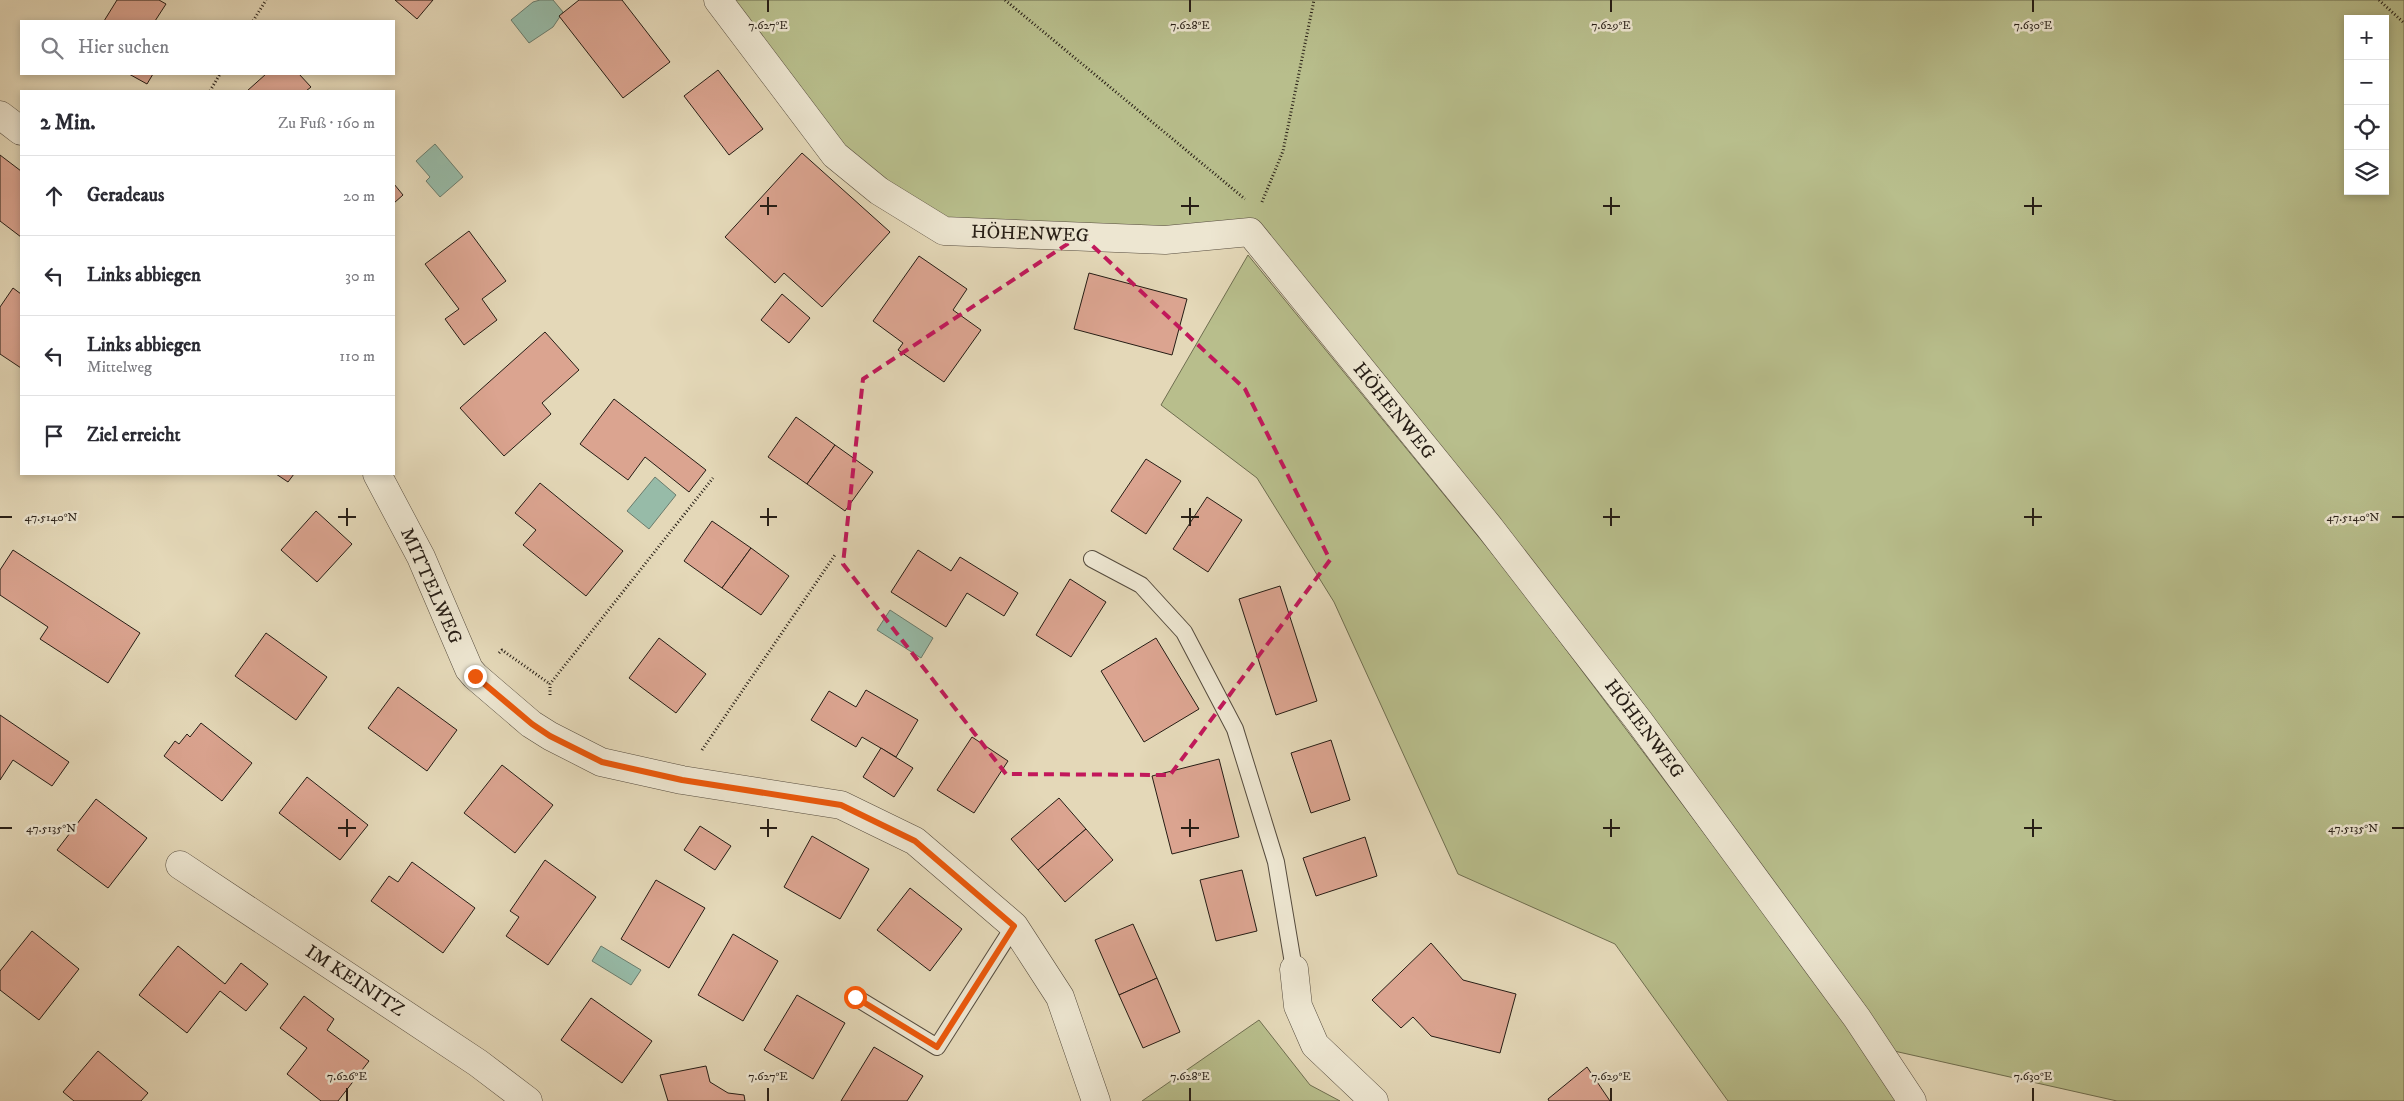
<!DOCTYPE html>
<html lang="de">
<meta charset="utf-8">
<style>
body{margin:0;font-family:"IM FELL DW Pica",serif;background:#f7f7f7;color:#2b2b33}
.controls{position:absolute;right:15px;top:15px;display:grid;overflow:hidden;border-radius:0px;box-shadow:0 2px 8px #0003}
.controls button{width:45px;height:45px;display:grid;place-items:center;padding:0;border:0;border-bottom:1px solid #e1e1e2;background:#fff;color:#2b2b33;font:25px sans-serif}
.stop{position:absolute;width:15px;height:15px;margin:-11px;border:4px solid #ea580c;border-radius:50%;background:#fff}
.stop.end{background:#ea580c;border-color:#fff;box-shadow:0 1px 5px #0008}
.list{margin:0;padding:0;list-style:none}
h2{display:flex;justify-content:space-between;align-items:center;height:65px;margin:0;padding:0 20px;font-size:21px}
h2 small{font-size:16px;font-weight:400;color:#7c7c81}
.list li{display:grid;grid-template-columns:32px 1fr auto;gap:15px;align-items:center;box-sizing:border-box;height:80px;padding:0 20px;border-top:1px solid #e1e1e2}
.list b{display:block;font-size:19px;white-space:nowrap}
.list p{margin:0;font-size:16px;white-space:nowrap;color:#7c7c81}
.list em{font-size:16px;font-style:normal;color:#7c7c81}
.icon{flex:none;width:28px;height:28px;fill:none;stroke:currentColor;stroke-width:2;stroke-linecap:round;stroke-linejoin:round}
.map{position:relative;flex:none;width:2404px;height:1101px;overflow:hidden}
.search{position:absolute;background:#fff;box-shadow:0 2px 8px #0003;left:20px;top:20px;width:375px;height:55px;display:flex;align-items:center;gap:12px;box-sizing:border-box;padding:0 18px;border-radius:0px;color:#7c7c81;font-size:19px}
.panel{position:absolute;background:#fff;box-shadow:0 2px 8px #0003;left:20px;top:90px;width:375px;height:385px;border-radius:0px}
.map>svg:first-child{display:block}
.green{fill:#b8be8c;stroke:#6f6e50;fill-rule:evenodd}
.water{fill:#97bba8;stroke:#6a7c6d}
.building{fill:#dba490;stroke:#261d15}
.lines{fill:none;stroke-linecap:round;stroke-linejoin:round}
.lane-casing{stroke:#564c3e;stroke-width:18}
.street-casing{stroke:#564c3e;stroke-width:29}
.path{stroke:#261d15;stroke-width:3;stroke-dasharray:1 2.5;stroke-linecap:butt}
.lane{stroke:#ede6d1;stroke-width:16}
.street{stroke:#ede6d1;stroke-width:28}
.route{stroke:#ea580c;stroke-width:6}
.marked{fill:none;stroke:#c2185b;stroke-width:4;stroke-dasharray:10 6;stroke-linejoin:round}
.ticks{fill:none;stroke:#261d15;stroke-width:2}
.labels{text-anchor:middle;dominant-baseline:central;stroke-width:5;stroke-linejoin:round;paint-order:stroke}
.street-label{font-size:19px;fill:#261d15;stroke:#ede6d1}
.ticks-label{font-size:12px;text-anchor:middle;fill:#261d15;stroke:#ede6d1;stroke-width:5;stroke-linejoin:round;paint-order:stroke}
</style>
<div class="map">
<svg width="2404" height="1101" viewBox="0 0 2404 1101">
<rect width="100%" height="100%" fill="#e4d8b8"/>
<filter id="stains"><feTurbulence type="fractalNoise" baseFrequency=".004" numOctaves="4"/><feColorMatrix values="0 0 0 0 .2 0 0 0 0 .09 0 0 0 0 .02 0 0 0 .5 -.17"/></filter>
<radialGradient id="worn" r=".72"><stop offset=".6" stop-color="#630" stop-opacity="0"/><stop offset="1" stop-color="#630" stop-opacity=".3"/></radialGradient>
<g class="green">
<path d="M718 0H2404V1101H2117L1894 1051 1266 232 944 231 879 191ZM2348 19H2385V191H2348Z"/>
<polygon points="1248,255 1513,579 1841,1015 1898,1101 1728,1101 1615,944 1458,874 1334,602 1257,478 1161,405"/>
<polygon points="1259,1020 1310,1085 1340,1101 1142,1101"/>
</g>
<g class="water">
<polygon points="540,0 553,0 563,12 553,27 529,43 511,20 533,2"/>
<polygon points="435,144 463,177 440,197 426,181 430,177 416,161"/>
<polygon points="655,477 676,495 649,529 627,511"/>
<polygon points="890,610 933,638 921,658 877,630"/>
<polygon points="601,946 641,970 631,985 592,961"/>
</g>
<g class="building">
<polygon points="117,0 159,0 166,4 155,21 104,21"/>
<polygon points="395,0 433,0 417,19"/>
<polygon points="579,0 622,0 670,62 623,98 559,16"/>
<polygon points="718,70 763,129 729,155 684,96"/>
<polygon points="129,74 153,74 147,84"/>
<polygon points="266,74 299,74 311,87 306,91 247,91"/>
<polygon points="802,153 890,232 822,307 784,273 775,283 725,237"/>
<polygon points="0,155 21,171 21,237 0,221"/>
<polygon points="394,184 403,195 394,203"/>
<polygon points="469,231 506,281 482,299 497,320 464,345 445,319 459,309 425,264"/>
<polygon points="919,256 967,289 953,310 981,330 944,382 898,350 903,343 873,321"/>
<polygon points="1089,273 1187,299 1172,355 1074,329"/>
<polygon points="13,288 21,294 21,368 0,354 0,307"/>
<polygon points="782,294 810,318 789,343 761,320"/>
<polygon points="545,332 579,370 542,403 551,414 504,456 460,408"/>
<polygon points="614,399 706,470 689,492 645,457 628,480 580,444"/>
<polygon points="796,417 835,445 807,484 768,457"/>
<polygon points="835,445 873,472 845,511 807,484"/>
<polygon points="1146,459 1181,481 1146,534 1111,511"/>
<polygon points="276,474 294,474 288,482"/>
<polygon points="540,483 623,551 586,596 523,545 536,530 515,513"/>
<polygon points="1207,497 1242,520 1208,572 1173,549"/>
<polygon points="316,511 352,544 317,582 281,550"/>
<polygon points="712,521 751,548 722,588 684,561"/>
<polygon points="751,548 789,576 761,615 722,588"/>
<polygon points="13,550 140,633 108,683 40,639 48,627 0,595 0,570"/>
<polygon points="918,550 951,571 960,557 1018,593 1004,616 967,593 946,627 891,592"/>
<polygon points="1070,579 1106,602 1071,657 1036,635"/>
<polygon points="1280,586 1317,701 1276,715 1239,599"/>
<polygon points="266,633 327,677 296,720 235,676"/>
<polygon points="659,638 706,674 676,713 629,678"/>
<polygon points="1156,638 1199,709 1144,742 1101,671"/>
<polygon points="398,687 457,730 427,771 368,728"/>
<polygon points="866,690 918,720 896,757 862,737 856,747 811,720 829,691 856,707"/>
<polygon points="0,715 69,762 52,786 13,760 0,780"/>
<polygon points="201,723 252,763 222,801 164,756 175,741 179,744 187,734 190,737"/>
<polygon points="972,737 1008,761 974,813 937,790"/>
<polygon points="1331,740 1350,800 1311,813 1291,753"/>
<polygon points="881,748 913,768 894,797 863,777"/>
<polygon points="1219,759 1239,837 1172,854 1152,776"/>
<polygon points="502,765 553,805 515,853 464,813"/>
<polygon points="307,777 368,825 340,860 279,813"/>
<polygon points="1059,798 1086,829 1038,870 1011,839"/>
<polygon points="96,799 147,838 108,888 57,850"/>
<polygon points="700,826 731,846 715,870 684,850"/>
<polygon points="1086,829 1113,860 1065,902 1038,870"/>
<polygon points="812,836 869,869 840,919 784,887"/>
<polygon points="1365,837 1377,876 1316,896 1303,858"/>
<polygon points="545,860 596,897 548,965 506,936 519,917 510,911"/>
<polygon points="412,862 475,908 443,953 371,901 389,876 398,882"/>
<polygon points="1242,870 1257,931 1216,941 1200,880"/>
<polygon points="656,880 705,908 669,968 621,939"/>
<polygon points="910,888 962,929 930,971 877,930"/>
<polygon points="1133,924 1157,978 1119,995 1095,940"/>
<polygon points="32,931 79,969 39,1020 0,990 0,971"/>
<polygon points="733,934 778,961 743,1021 698,995"/>
<polygon points="1431,943 1463,980 1516,994 1500,1053 1431,1036 1413,1017 1401,1028 1372,1000"/>
<polygon points="178,946 225,984 241,963 268,984 246,1011 220,991 187,1033 139,995"/>
<polygon points="1157,978 1180,1032 1143,1048 1119,995"/>
<polygon points="797,995 845,1023 813,1079 764,1050"/>
<polygon points="304,996 334,1019 327,1030 369,1061 338,1101 321,1101 287,1074 307,1048 280,1028"/>
<polygon points="591,998 652,1041 622,1083 561,1040"/>
<polygon points="874,1047 923,1076 907,1101 841,1101"/>
<polygon points="98,1051 148,1093 141,1101 74,1101 63,1092"/>
<polygon points="706,1066 710,1082 728,1093 744,1095 745,1101 668,1101 660,1075"/>
<polygon points="1587,1067 1610,1101 1549,1101 1548,1099"/>
</g>
<g class="lines">
<g class="lane-casing">
<g id="lane">
<polyline points="1092,559 1141,585 1184,632 1235,729 1276,862 1294,969"/>
<polyline points="855,997 937,1047 1014,926"/>
</g>
</g>
<g class="street-casing">
<g id="street">
<polyline points="718,0 835,155 879,191 944,231 1165,240 1250,232 1490,528 1639,721 1857,1018 1912,1101"/>
<polyline points="0,115 21,131"/>
<polyline points="377,474 421,557 469,669 475,676 531,724 550,736 601,762 682,780 841,805 915,841 1014,926 1060,997 1096,1101"/>
<polyline points="180,865 478,1063 528,1101"/>
<polyline points="1294,969 1298,1006 1315,1045 1374,1101"/>
</g>
</g>
<g class="path">
<polyline points="1005,0 1245,199"/>
<polyline points="2379,0 2404,23"/>
<polyline points="253,21 266,0"/>
<polyline points="210,91 220,74"/>
<polyline points="1262,202 1283,151 1314,0"/>
<polyline points="499,653 502,650 550,684"/>
<polyline points="550,695 550,684 713,478"/>
<polyline points="702,750 835,555"/>
</g>
<use href="#lane" class="lane"/>
<use href="#street" class="street"/>
</g>
<g class="lines">
<polyline class="route" points="475,676 532,724 550,736 602,762 682,780 841,805 915,841 1014,926 937,1047 855,997"/>
</g>
<path class="marked" d="M1081 235 1245 389 1330 560 1170 775 1006 774 843 564 863 379Z"/>
<path class="ticks" d="M768 0V12M1190 0V12M1611 0V12M2033 0V12M768 197V215M1190 197V215M1611 197V215M2033 197V215M760 206H777M1181 206H1199M1603 206H1620M2024 206H2042M347 508V526M768 508V526M1190 508V526M1611 508V526M2033 508V526M0 517H12M338 517H356M760 517H777M1181 517H1199M1603 517H1620M2024 517H2042M2392 517H2404M347 819V837M768 819V837M1190 819V837M1611 819V837M2033 819V837M0 828H12M338 828H356M760 828H777M1181 828H1199M1603 828H1620M2024 828H2042M2392 828H2404M347 1088V1101M768 1088V1101M1190 1088V1101M1611 1088V1101M2033 1088V1101"/>
<g class="labels">
<g class="street-label">
<text transform="translate(1030 234) rotate(2)">HÖHENWEG</text>
<text transform="translate(1394 411) rotate(51)">HÖHENWEG</text>
<text transform="translate(431 586) rotate(66)">MITTELWEG</text>
<text transform="translate(1644 729) rotate(53)">HÖHENWEG</text>
<text transform="translate(355 981) rotate(33)">IM KEINITZ</text>
</g>
</g>
<g class="ticks-label">
<text x="768" y="29">7.627°E</text>
<text x="1190" y="29">7.628°E</text>
<text x="1611" y="29">7.629°E</text>
<text x="2033" y="29">7.630°E</text>
<text x="51" y="521">47.5140°N</text>
<text x="2353" y="521">47.5140°N</text>
<text x="51" y="832">47.5135°N</text>
<text x="2353" y="832">47.5135°N</text>
<text x="347" y="1080">7.626°E</text>
<text x="768" y="1080">7.627°E</text>
<text x="1190" y="1080">7.628°E</text>
<text x="1611" y="1080">7.629°E</text>
<text x="2033" y="1080">7.630°E</text>
</g>
<rect width="100%" height="100%" filter="url(#stains)"/>
<rect width="100%" height="100%" fill="url(#worn)"/>
</svg>
<div class="controls">
<button>+</button>
<button>−</button>
<button><svg class="icon" aria-label="locate" viewBox="0 0 24 24"><circle cx="12" cy="12" r="6"/><path d="M12 2v4M12 18v4M2 12h4M18 12h4"/></svg></button>
<button><svg class="icon" aria-label="layers" viewBox="0 0 24 24"><path d="M12 4l9 5-9 5-9-5zM3 14l9 5 9-5"/></svg></button>
</div>
<div class="stop" style="left:855px;top:997px"></div>
<div class="stop end" style="left:475px;top:676px"></div>
<div class="search"><svg class="icon" aria-label="search" viewBox="0 0 24 24"><circle cx="10" cy="10" r="6"/><path d="M15 15l6 6"/></svg>Hier suchen</div>
<section class="panel">
<h2>2 Min.<small>Zu Fuß · 160 m</small></h2>
<ul class="list">
<li><svg class="icon" aria-label="ahead" viewBox="0 0 24 24"><path d="M12 20V5M6 11l6-6 6 6"/></svg><div><b>Geradeaus</b></div><em>20 m</em></li>
<li><svg class="icon" aria-label="left" viewBox="0 0 24 24"><path d="M17 20v-9H6M10 6l-5 5 5 5"/></svg><div><b>Links abbiegen</b></div><em>30 m</em></li>
<li><svg class="icon" aria-label="left" viewBox="0 0 24 24"><path d="M17 20v-9H6M10 6l-5 5 5 5"/></svg><div><b>Links abbiegen</b><p>Mittelweg</p></div><em>110 m</em></li>
<li><svg class="icon" aria-label="arrive" viewBox="0 0 24 24"><path d="M6 21V4h12l-3 4 3 4H6"/></svg><div><b>Ziel erreicht</b></div></li>
</ul>
</section>
</div>
